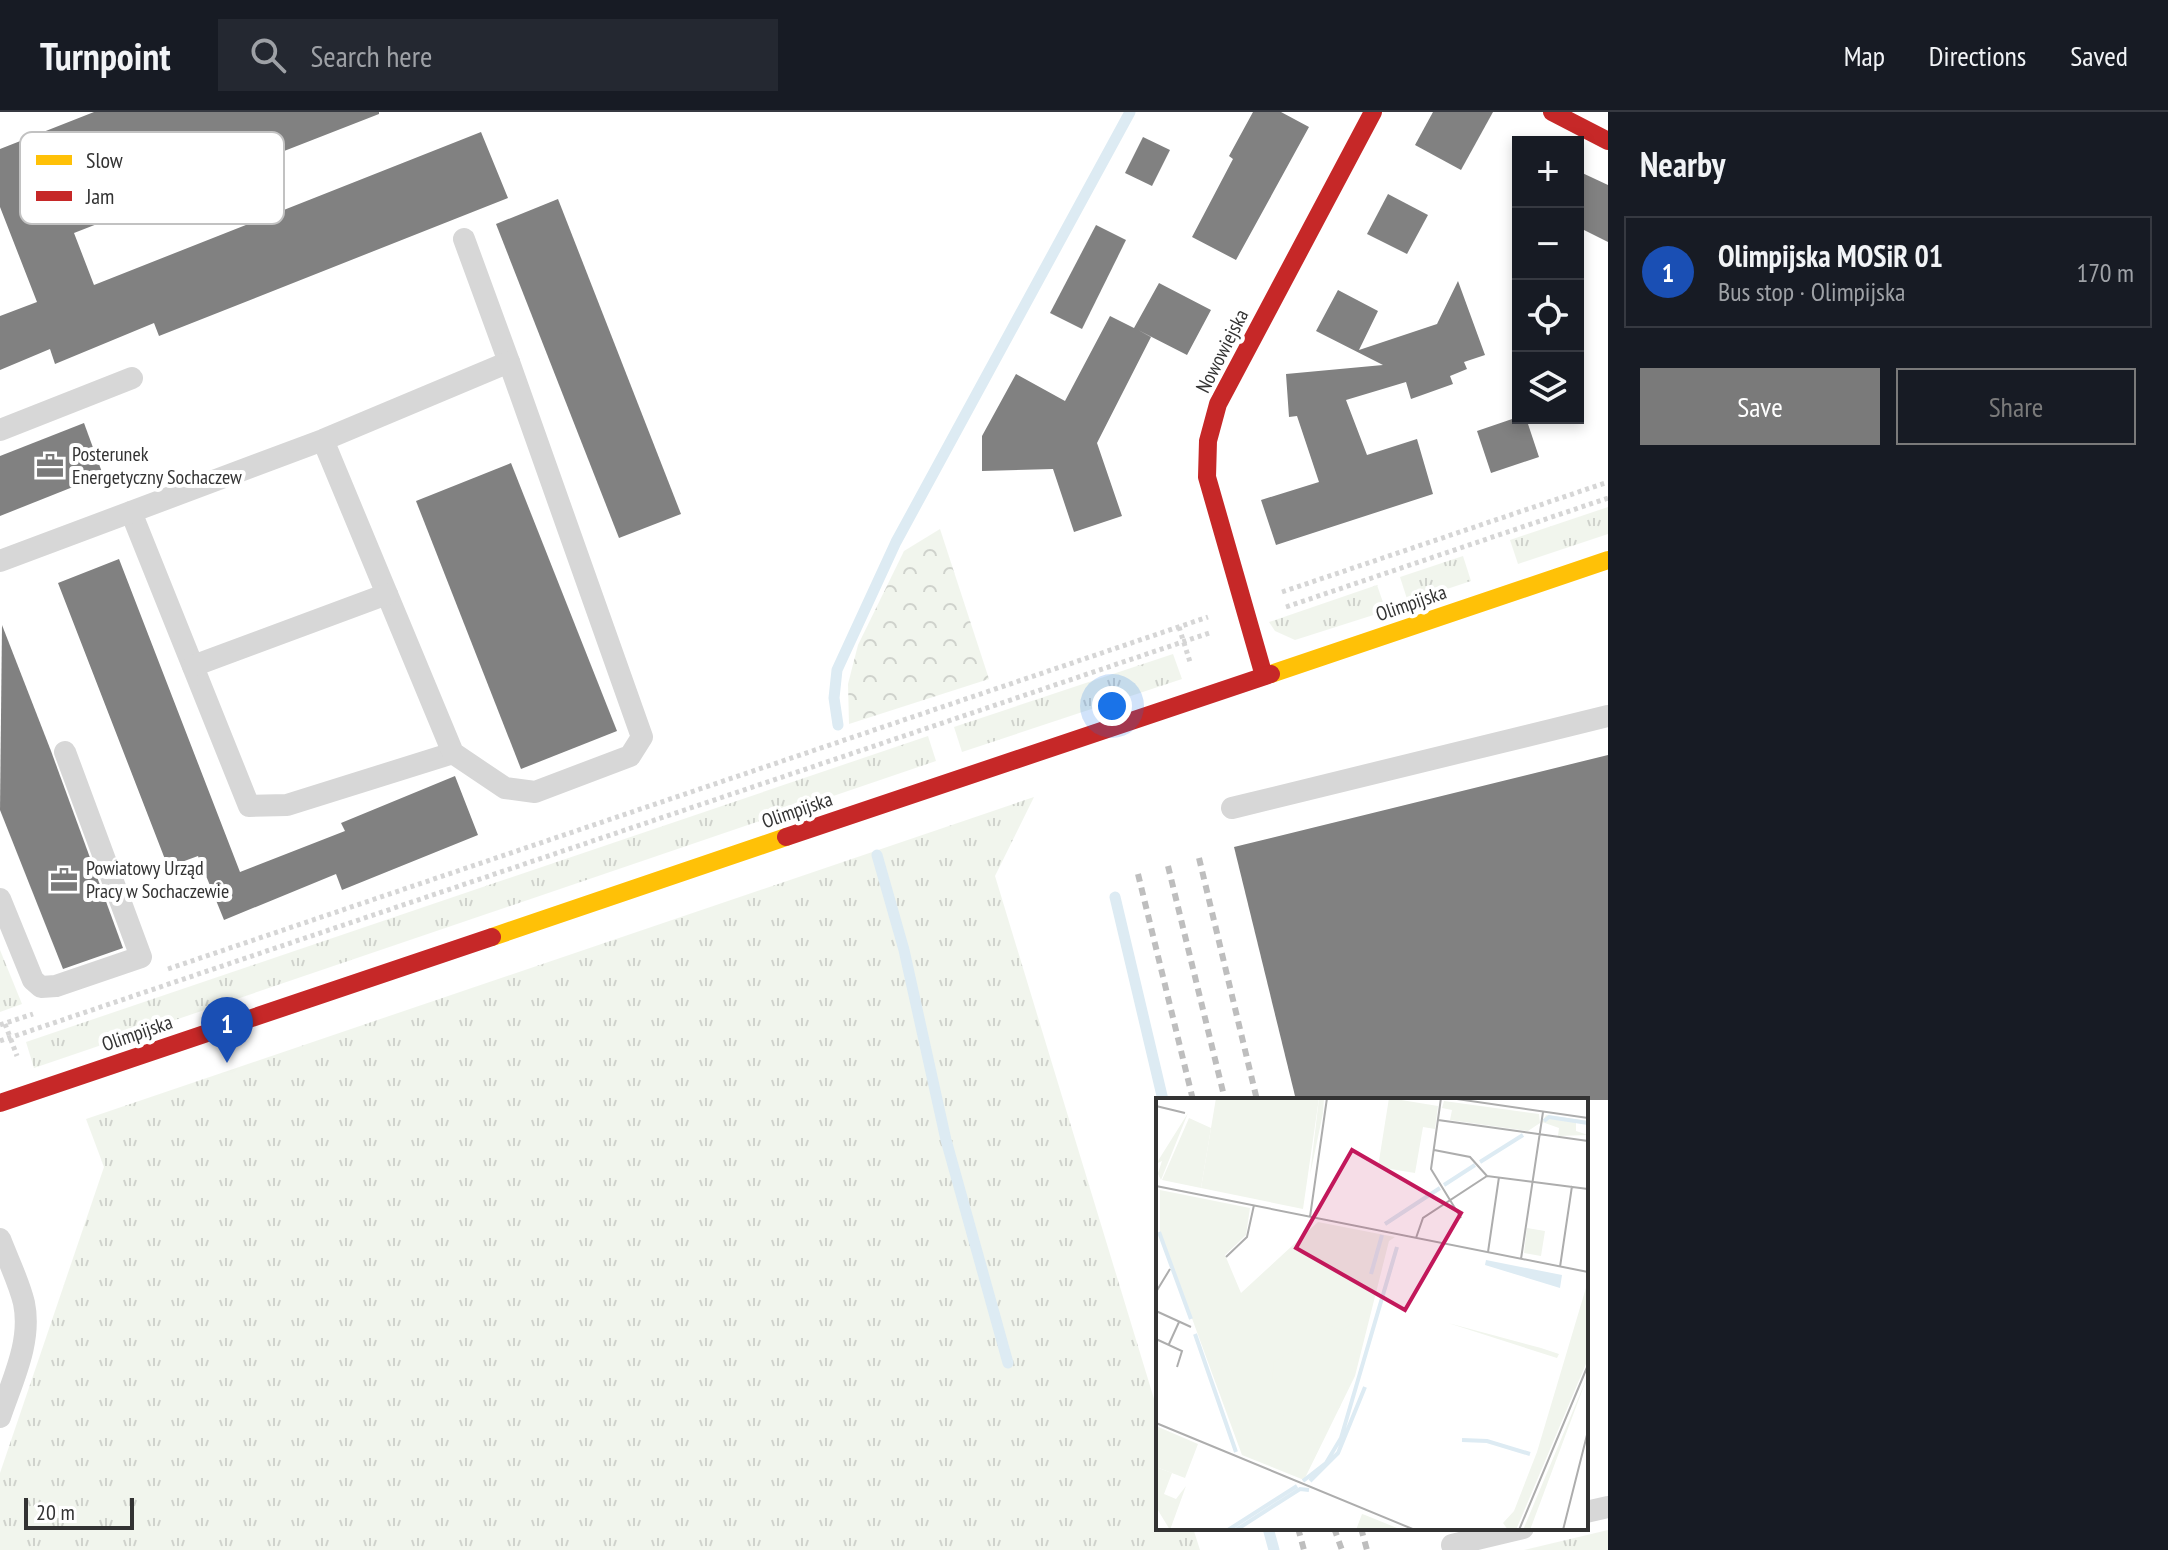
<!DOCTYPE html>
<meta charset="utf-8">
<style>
body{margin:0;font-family:"PT Sans Narrow",sans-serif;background:#242831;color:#f1f3f6}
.controls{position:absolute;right:24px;top:24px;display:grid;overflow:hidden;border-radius:0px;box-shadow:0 4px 12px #0003}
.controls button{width:72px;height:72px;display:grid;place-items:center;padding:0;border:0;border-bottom:2px solid #363941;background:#171b24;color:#f1f3f6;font:40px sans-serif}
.scale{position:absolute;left:24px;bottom:20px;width:110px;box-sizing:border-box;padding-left:8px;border:4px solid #333;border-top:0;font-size:22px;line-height:28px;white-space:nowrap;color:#333;-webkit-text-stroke:6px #fff;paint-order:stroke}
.you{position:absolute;left:1112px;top:594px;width:28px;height:28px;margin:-20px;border:6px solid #fff;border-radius:50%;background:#1a73e8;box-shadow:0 0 0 12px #1a73e833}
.badge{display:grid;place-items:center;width:52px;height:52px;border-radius:50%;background:#7a7a7a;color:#fff;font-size:26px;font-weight:700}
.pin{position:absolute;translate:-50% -66px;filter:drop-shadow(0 2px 4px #0008)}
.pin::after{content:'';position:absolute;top:42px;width:28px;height:24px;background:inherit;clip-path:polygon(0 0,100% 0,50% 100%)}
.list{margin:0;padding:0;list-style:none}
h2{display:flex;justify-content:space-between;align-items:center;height:104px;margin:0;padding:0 32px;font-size:34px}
h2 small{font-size:26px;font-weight:400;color:#9ea1a6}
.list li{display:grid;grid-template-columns:52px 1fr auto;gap:24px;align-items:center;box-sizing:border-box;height:112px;margin:0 16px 16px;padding:0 16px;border:2px solid #363941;border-radius:0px}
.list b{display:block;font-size:30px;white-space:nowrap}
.list p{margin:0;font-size:26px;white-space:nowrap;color:#9ea1a6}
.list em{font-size:26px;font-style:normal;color:#9ea1a6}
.actions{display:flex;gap:16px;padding:24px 32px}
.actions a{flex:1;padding:18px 0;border:2px solid #7a7a7a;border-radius:0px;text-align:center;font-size:28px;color:#7a7a7a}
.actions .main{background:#7a7a7a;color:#fff}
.icon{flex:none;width:44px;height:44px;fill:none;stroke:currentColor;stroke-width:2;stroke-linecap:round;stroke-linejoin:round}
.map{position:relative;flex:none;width:1608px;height:1438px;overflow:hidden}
header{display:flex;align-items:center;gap:48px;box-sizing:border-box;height:112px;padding:0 40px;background:#171b24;border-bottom:2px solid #363941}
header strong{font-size:38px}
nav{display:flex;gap:44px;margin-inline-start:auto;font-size:28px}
.search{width:560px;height:72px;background:#242831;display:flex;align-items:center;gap:20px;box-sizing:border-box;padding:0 28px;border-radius:0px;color:#9ea1a6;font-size:30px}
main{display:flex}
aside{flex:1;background:#171b24}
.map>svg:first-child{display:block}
.grass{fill:url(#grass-tufts)}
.forest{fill:url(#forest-crowns)}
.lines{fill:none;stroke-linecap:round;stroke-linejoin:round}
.stream{stroke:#ddebf3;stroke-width:11}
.building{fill:#818181}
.path{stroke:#d6d6d6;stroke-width:5;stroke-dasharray:4 4;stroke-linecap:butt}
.lane{stroke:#d7d7d7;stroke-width:22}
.slow{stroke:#ffc107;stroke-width:18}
.jam{stroke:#c62828;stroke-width:18}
.rail{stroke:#bebebe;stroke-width:6;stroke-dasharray:8 6;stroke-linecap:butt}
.labels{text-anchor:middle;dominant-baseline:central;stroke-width:8;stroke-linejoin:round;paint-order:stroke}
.street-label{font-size:20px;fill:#333;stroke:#fff}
.poi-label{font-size:20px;fill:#333;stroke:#fff;text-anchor:start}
.inset-river{fill:none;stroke:#ddebf3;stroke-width:4}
.inset-road{fill:none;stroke:#adadad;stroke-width:2}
.view{fill:#c2185b;fill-opacity:0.15;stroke:#c2185b;stroke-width:4}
.inset-edge{fill:none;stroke:#333;stroke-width:4}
.key{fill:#fff;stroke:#c2c2c2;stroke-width:2}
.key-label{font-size:22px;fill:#333}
</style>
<header>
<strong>Turnpoint</strong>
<div class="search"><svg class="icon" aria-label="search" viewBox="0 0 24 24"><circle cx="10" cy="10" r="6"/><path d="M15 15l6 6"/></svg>Search here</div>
<nav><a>Map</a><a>Directions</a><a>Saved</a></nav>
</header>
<main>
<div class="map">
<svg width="1608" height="1438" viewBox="0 0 1608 1438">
<defs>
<pattern id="grass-tufts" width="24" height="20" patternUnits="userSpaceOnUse" patternTransform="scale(2)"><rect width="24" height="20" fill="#f1f5ed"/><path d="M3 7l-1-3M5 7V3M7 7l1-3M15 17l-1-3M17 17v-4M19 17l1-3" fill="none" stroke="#cfd2cc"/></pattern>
<pattern id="forest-crowns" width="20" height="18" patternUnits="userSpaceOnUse" patternTransform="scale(2)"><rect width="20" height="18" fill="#f1f5ed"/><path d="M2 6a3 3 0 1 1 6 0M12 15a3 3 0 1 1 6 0" fill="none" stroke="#cfd2cc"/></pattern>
</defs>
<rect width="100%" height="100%" fill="#fff"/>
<g class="grass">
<polygon points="1608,395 1608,422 1518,452 1510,428"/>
<polygon points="1463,444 1471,469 1408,490 1400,465"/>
<polygon points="1377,473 1386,499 1295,528 1275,519 1269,510"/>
<polygon points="1173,542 1182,567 962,640 954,615"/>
<polygon points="928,624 936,649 34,956 26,930"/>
<polygon points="1034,685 995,764 1158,1300 1158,1416 1193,1416 1200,1438 0,1438 0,1361 104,1055 86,1007"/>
<polygon points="0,838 22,892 0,900"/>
<polygon points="1608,1418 1608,1438 1524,1438"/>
</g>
<polygon class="forest" points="940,417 989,567 849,612 848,572 858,533 904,439"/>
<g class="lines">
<g class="stream">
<polyline points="838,613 834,586 837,558 896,430 1130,0"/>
<polyline points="877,743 904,838 946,1028 1008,1251"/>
<polyline points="1115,785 1163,988"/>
<polyline points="1268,1416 1274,1438"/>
</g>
</g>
<g class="building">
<polygon points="94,0 379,0 379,2 74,121 94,173 481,20 508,86 159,224 154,211 55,252 50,237 0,258 0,204 37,190 0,95 0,37"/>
<polygon points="1253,0 1281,0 1309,15 1236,148 1192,125 1233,47 1229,44"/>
<polygon points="1433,0 1493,0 1461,58 1415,33"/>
<polygon points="1143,25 1170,38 1152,74 1125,61"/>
<polygon points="1578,59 1608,73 1608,130 1578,115"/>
<polygon points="1388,82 1428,103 1407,142 1367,122"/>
<polygon points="558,87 681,402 619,426 496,112"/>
<polygon points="1096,113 1126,128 1082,217 1050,201"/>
<polygon points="1458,169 1485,243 1464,250 1467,257 1450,264 1453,272 1411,287 1406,270 1346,288 1367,343 1417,327 1433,382 1276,433 1261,388 1319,370 1297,304 1289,305 1286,262 1383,253 1316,219 1338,178 1378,199 1359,238 1437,212"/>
<polygon points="1159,171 1211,198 1187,243 1138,218 1151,225 1097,331 1122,404 1074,420 1053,357 982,359 982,324 1016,262 1065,289 1110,204 1134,216"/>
<polygon points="1518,305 1526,306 1539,345 1491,361 1477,319"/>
<polygon points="84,311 103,363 0,404 0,344"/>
<polygon points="511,351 617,619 521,657 416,389"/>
<polygon points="119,447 240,760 345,719 341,711 455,664 478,723 342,778 336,762 224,808 198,744 168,755 58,471"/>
<polygon points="2,513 51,639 123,836 63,857 0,698"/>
<polygon points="1608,643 1608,988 1296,988 1234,735"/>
</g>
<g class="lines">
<g class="path">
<polyline points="1282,480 1608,370"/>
<polyline points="1286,495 1608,386"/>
<polyline points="1179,515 1190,550"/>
<polyline points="168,857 1208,505"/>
<polyline points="5,912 17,944"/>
<polyline points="0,913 33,902"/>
<polyline points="0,929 1212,520"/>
</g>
<g class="lane">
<polyline points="464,127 509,250"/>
<polyline points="0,318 132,266"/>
<polyline points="131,400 249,694 287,693 453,641"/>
<polyline points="0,449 323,328 509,250 642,625 630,644 535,680 505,676 453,641 323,328"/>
<polyline points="193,554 387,482"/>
<polyline points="1232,696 1608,604"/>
<polyline points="0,787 33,868 41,875 56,874 141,845 65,640"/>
<path d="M0 1127C8 1148 19 1170 24 1191 32 1230 12 1269 0 1305"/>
<polyline points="1586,1400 1608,1395"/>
<polyline points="1452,1433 1523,1416"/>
</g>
<g class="slow">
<polyline points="1271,562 1608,448"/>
<polyline points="492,825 786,725"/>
</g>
<g class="jam">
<polyline points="1552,0 1608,29"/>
<polyline points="1264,564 1207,365 1208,329 1218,292 1373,0"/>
<polyline points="786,725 1271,562"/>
<polyline points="0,991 492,825"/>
</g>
<g class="rail">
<polyline points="1199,746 1257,988"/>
<polyline points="1168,754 1225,988"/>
<polyline points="1138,762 1193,988"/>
<polyline points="1298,1416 1304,1438"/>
<polyline points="1334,1416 1342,1438"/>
<polyline points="1361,1416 1367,1438"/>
</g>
</g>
<defs>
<g id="office-bare" transform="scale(2.16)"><path d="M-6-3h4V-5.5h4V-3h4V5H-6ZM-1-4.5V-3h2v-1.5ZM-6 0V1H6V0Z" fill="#7a7a7a" stroke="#fff" stroke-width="2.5" paint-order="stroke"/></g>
</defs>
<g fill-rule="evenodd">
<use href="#office-bare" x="50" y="354"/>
<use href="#office-bare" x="64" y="768"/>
</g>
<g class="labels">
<g class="street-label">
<text transform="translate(1222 239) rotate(-63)">Nowowiejska</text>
<text transform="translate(1411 491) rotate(-19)">Olimpijska</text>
<text transform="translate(797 698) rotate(-19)">Olimpijska</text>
<text transform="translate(137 921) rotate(-19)">Olimpijska</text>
</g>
<g class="poi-label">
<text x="72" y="342">Posterunek<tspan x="72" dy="23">Energetyczny Sochaczew</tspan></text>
<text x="86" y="756">Powiatowy Urząd<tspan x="86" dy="23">Pracy w Sochaczewie</tspan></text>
</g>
</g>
<g transform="translate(1156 986)">
<rect width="432" height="432" fill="#fff"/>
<path d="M163 0H168L167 15 154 77ZM32 15 5 82 2 76 0 81 6 63 0 66ZM390 17 432 23H420V33L432 37 402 38 403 30 386 24ZM4 92 94 110 90 137 69 157 85 195 162 124 239 139 233 143 199 278 148 382 86 357 4 133ZM371 130 389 133 385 158 368 155ZM432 183V261L360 432H352L347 425 358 413 381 354ZM292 225 385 250 403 256 401 260ZM432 277 374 432H367ZM0 369 16 375 8 396 20 401 30 388 14 432 0 409ZM206 416 209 417 246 432H200Z" fill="#f1f5ed"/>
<path d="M288 3 383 16 384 25 372 33 294 22 296 12 286 10ZM200 224 202 236 184 309 156 342 149 367 139 375 125 365 98 358 96 340 105 317H127L153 331 171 306 147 266 116 283 118 264 141 251 168 257 170 226 185 232ZM60 251 73 259 59 281 50 256ZM0 328 42 346 29 380 0 369Z" fill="#f1f5ed"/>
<path d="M233 0 282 8 279 31 267 29 259 75 222 69ZM33 20 55 30 45 90 6 82Z" fill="#f1f5ed"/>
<path d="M60 0H163L147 111 45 90Z" fill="#f1f5ed"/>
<path d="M330 162 406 177 404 190 329 167Z" fill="#ddebf3"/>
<path class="inset-river" d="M388 23 393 19 432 25M324 64 367 37M288 87 319 67M229 126 284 90M3 134 35 221M215 176 226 137M39 236 80 354M306 342 331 343 374 356M147 383 170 365 185 340 241 149M154 383 182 355 209 289M72 432 141 388M80 432 144 391 153 392"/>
<path class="inset-road" d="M285 0 275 71 305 120M294 0 432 20M0 8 29 15M282 22 432 43M278 52 314 59 331 78M0 88 432 174M154 119 171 0M260 140 267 120 331 78 432 91M332 154 343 79M70 159 91 139 98 107M365 161 387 14M404 169 416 88M0 194 14 171M0 213 35 229M0 241 26 253 21 269M13 246 23 224M0 325 259 432M363 432 432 267M407 432 432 333"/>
<path class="view" d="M196 52 305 115 249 212 140 150Z"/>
<rect width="432" height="432" class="inset-edge"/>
</g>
<rect x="20" y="20" width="264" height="92" rx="12" class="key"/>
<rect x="36" y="43" width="36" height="10" fill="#ffc107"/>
<rect x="36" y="79" width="36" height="10" fill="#c62828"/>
<g class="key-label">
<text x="86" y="56">Slow</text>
<text x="86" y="92">Jam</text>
</g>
</svg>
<div class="controls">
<button>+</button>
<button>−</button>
<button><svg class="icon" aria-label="locate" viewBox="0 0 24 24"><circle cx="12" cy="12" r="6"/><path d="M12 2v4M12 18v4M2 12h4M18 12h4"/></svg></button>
<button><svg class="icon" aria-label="layers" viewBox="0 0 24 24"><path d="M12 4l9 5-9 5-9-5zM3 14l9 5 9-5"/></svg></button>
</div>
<div class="scale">20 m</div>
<div class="you"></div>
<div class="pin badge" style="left:227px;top:951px;background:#1a4fb4">1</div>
</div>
<aside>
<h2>Nearby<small></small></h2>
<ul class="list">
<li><span class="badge" style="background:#1a4fb4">1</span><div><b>Olimpijska MOSiR 01</b><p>Bus stop · Olimpijska</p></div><em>170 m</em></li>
</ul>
<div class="actions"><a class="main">Save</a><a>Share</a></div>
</aside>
</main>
